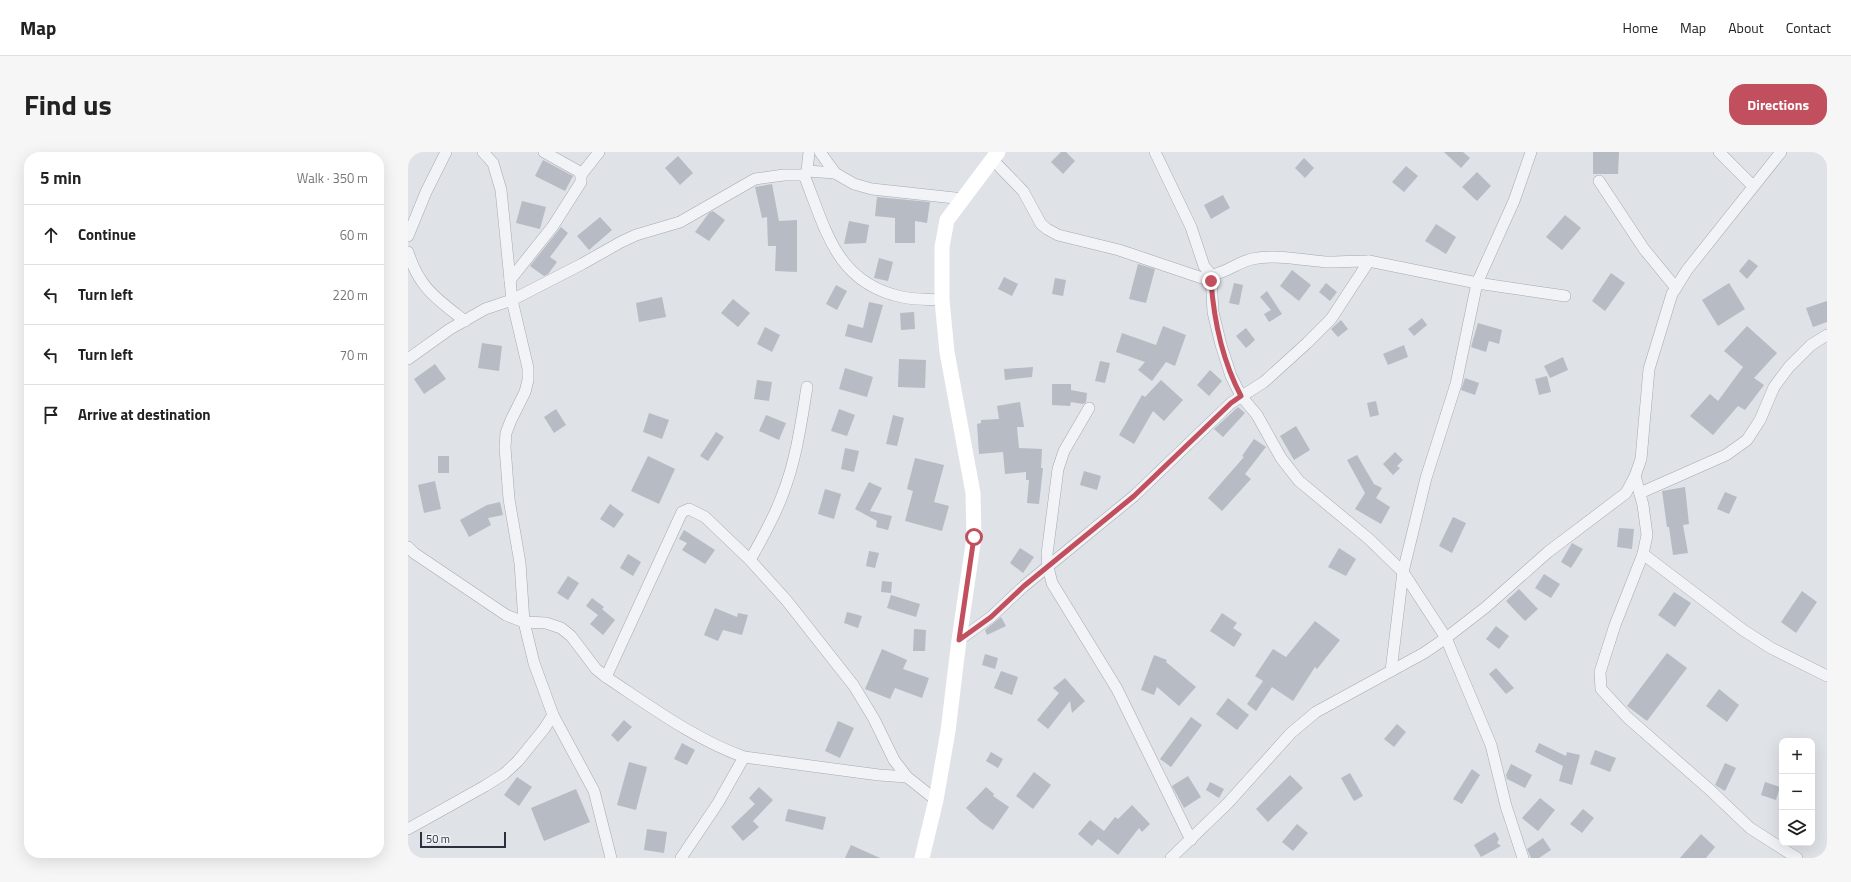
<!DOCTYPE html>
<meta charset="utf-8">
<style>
body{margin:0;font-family:"Titillium Web",sans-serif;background:#f6f6f6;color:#222}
.controls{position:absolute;right:12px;bottom:12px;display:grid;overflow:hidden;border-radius:8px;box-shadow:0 4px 16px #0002}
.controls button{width:36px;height:36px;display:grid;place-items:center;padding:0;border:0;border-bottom:1px solid #e0e0e0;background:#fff;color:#222;font:20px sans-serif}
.scale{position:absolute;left:12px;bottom:10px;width:86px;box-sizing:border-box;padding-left:4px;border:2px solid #2a303d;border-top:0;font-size:11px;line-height:14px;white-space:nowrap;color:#2a303d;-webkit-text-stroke:3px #eff1f5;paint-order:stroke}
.stop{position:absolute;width:12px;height:12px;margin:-9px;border:3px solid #c14f5d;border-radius:50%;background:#fff}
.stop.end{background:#c14f5d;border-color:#fff;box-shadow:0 1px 4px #0008}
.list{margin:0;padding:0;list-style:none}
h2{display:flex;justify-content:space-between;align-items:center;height:52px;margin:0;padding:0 16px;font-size:17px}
h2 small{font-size:13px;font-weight:400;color:#767676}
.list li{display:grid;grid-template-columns:26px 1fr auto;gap:12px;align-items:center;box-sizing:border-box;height:60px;padding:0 16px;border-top:1px solid #e0e0e0}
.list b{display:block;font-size:15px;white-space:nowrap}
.list em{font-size:13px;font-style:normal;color:#767676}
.icon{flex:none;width:22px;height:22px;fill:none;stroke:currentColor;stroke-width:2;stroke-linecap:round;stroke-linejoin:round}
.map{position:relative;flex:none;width:1419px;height:706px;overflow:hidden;border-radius:16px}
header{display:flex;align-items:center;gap:24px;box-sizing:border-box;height:56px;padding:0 20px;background:#fff;border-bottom:1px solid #e0e0e0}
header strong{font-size:19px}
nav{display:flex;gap:22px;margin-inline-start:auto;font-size:14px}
.intro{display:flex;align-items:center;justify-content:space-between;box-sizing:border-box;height:96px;padding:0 24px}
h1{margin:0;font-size:28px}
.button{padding:10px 18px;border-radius:16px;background:#c14f5d;color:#fff;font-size:14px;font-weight:700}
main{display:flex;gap:24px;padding:0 24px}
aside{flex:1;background:#fff;border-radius:16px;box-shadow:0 4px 16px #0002}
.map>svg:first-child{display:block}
.building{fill:#b7bbc3}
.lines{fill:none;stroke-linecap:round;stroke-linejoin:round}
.street-casing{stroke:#a5a9b1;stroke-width:12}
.street{stroke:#f2f3f6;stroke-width:11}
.secondary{stroke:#fff;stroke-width:15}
.route{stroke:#c14f5d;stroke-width:5}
</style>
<header>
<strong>Map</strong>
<nav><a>Home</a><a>Map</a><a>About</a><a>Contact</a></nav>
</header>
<div class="intro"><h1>Find us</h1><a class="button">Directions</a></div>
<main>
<aside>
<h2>5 min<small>Walk · 350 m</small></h2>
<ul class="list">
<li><svg class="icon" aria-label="ahead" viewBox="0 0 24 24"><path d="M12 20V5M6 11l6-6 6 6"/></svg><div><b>Continue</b></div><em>60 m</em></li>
<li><svg class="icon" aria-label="left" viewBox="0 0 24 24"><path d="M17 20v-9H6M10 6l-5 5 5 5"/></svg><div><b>Turn left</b></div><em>220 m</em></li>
<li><svg class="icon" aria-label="left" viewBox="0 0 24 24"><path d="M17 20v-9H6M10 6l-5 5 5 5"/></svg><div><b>Turn left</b></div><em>70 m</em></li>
<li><svg class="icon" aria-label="arrive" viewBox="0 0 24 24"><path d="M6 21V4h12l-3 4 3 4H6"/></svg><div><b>Arrive at destination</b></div></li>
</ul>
</aside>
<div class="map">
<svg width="1419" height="706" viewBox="0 0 1419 706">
<rect width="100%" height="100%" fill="#dfe2e7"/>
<g class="building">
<polygon points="653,0 658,0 667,9 655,22 643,10"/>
<polygon points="1036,0 1055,0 1062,6 1053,16"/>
<polygon points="1185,0 1211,0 1210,22 1185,22"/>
<polygon points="270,4 285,21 272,33 257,16"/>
<polygon points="896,6 906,16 897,26 887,16"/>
<polygon points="135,8 165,24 157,39 127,24"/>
<polygon points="998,14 1010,24 996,40 984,30"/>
<polygon points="1069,20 1083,34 1069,49 1054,35"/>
<polygon points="364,32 371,69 389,68 389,120 367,119 368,94 360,94 359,65 354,66 347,35"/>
<polygon points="815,43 822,56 803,67 796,53"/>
<polygon points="469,45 522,50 519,71 507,69 507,91 487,91 487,66 467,64"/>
<polygon points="114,49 138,55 132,77 108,71"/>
<polygon points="305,59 317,68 301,89 287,80 301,61"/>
<polygon points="1157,63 1173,76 1154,98 1138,85"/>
<polygon points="192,65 204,78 181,98 169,84"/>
<polygon points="441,69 461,73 458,91 436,92"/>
<polygon points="1028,72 1048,85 1038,102 1017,89"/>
<polygon points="153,75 160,81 142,105 149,110 140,122 136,124 122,114"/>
<polygon points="471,106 485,110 480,129 466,126"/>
<polygon points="1341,107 1350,114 1339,127 1331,119"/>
<polygon points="730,112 747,117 738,151 721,147"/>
<polygon points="884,118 903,133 891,149 872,134"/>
<polygon points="1203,121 1217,131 1197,159 1184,149"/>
<polygon points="596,125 610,132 604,144 590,137"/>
<polygon points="647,126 658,128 655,144 644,142"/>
<polygon points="826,131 835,133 831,153 821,151"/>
<polygon points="918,131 929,140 922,149 911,140"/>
<polygon points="1321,131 1337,157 1310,174 1294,148"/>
<polygon points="428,133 439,139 429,158 418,152"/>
<polygon points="859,139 874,162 861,170 856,162 863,158 852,145"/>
<polygon points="254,145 258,165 231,170 228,151"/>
<polygon points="325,147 342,161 330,175 313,161"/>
<polygon points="1419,149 1419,170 1405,175 1398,156"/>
<polygon points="461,150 475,153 464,191 437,184 440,172 455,176"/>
<polygon points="506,160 507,177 493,178 492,161"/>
<polygon points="1014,166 1019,173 1006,184 1000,177"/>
<polygon points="933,168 940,177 930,185 923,177"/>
<polygon points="1070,171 1094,178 1091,192 1081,189 1078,200 1063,195"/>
<polygon points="755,174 778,183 767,214 758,210 744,229 730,218 737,210 708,200 714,181 748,193"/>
<polygon points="1339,174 1369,201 1346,226 1356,233 1337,258 1330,254 1305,283 1282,264 1302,242 1310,249 1335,215 1316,199"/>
<polygon points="357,175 372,183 364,200 349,192"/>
<polygon points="838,176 847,188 838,196 828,184"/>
<polygon points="74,191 94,194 91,219 70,216"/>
<polygon points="996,193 1000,205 980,213 975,202"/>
<polygon points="1155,205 1160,218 1142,226 1136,214"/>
<polygon points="491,207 518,208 517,236 490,235"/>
<polygon points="692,209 702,211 697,231 687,229"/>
<polygon points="27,212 38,227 16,242 6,227"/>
<polygon points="625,215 624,225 597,228 596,217"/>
<polygon points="437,216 465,225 459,245 431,237"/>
<polygon points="802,218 814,229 801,244 789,233"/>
<polygon points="1139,224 1143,240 1131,243 1127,227"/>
<polygon points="1057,226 1071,231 1067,243 1053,238"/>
<polygon points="349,228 364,230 361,249 346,247"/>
<polygon points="753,228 775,248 756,269 745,259 726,292 711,283 734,243 737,245"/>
<polygon points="644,232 663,232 663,238 679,241 678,250 675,252 663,250 662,254 644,253"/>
<polygon points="968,249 971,263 962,265 959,251"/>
<polygon points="612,250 616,275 609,275 611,296 634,297 633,316 635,316 631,352 619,351 621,328 618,328 618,320 597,322 595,300 571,302 569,272 573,271 573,268 591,267 589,254"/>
<polygon points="830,255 837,261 815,285 806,277"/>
<polygon points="148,257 158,273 146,281 136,265"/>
<polygon points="431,257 447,263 439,284 423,279"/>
<polygon points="241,261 261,268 254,287 235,280"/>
<polygon points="358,263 378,271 371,288 351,279"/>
<polygon points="485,263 496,266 489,294 478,292"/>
<polygon points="888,274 902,298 886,308 872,284"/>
<polygon points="308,280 316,285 300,309 292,304"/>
<polygon points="846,287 858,295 837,322 843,327 814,359 800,346 836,305 834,304"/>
<polygon points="437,296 451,299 446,320 433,317"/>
<polygon points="987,300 995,308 989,314 992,316 985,323 975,312"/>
<polygon points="949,303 966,332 974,336 968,346 982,355 973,372 947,357 957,341 939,308"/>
<rect x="30" y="304" width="11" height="17"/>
<polygon points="240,304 267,317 251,352 223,339"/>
<polygon points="507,306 536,313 526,350 541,354 534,379 497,369 505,339 499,337"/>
<polygon points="676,319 693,324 689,338 672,333"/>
<polygon points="27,329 33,357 16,361 10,333"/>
<polygon points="461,330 474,336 462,359 484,364 480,378 468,375 469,369 447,357"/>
<polygon points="1277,335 1281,372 1275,373 1280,401 1265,403 1261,375 1259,375 1254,339"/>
<polygon points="417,337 433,342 426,367 410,362"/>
<polygon points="1317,340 1329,345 1321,362 1309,357"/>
<polygon points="92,350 95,363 80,366 83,373 61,385 52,368 79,353"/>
<polygon points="202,352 216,362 206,376 192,367"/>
<polygon points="1045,365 1058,371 1044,401 1031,394"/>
<polygon points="1211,376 1226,377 1224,397 1209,395"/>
<polygon points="276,378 307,398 297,412 274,398 279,391 271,387"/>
<polygon points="1164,391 1175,397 1163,416 1153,410"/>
<polygon points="612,396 626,405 615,421 602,411"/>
<polygon points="931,396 948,407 938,424 920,415"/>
<polygon points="461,399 471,401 467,416 458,414"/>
<polygon points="220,402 233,410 225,424 212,416"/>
<polygon points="1136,422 1152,432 1143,446 1127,436"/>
<polygon points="160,424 171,431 160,448 149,441"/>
<polygon points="474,429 484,430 483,441 473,440"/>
<polygon points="1111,437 1130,457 1117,469 1098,449"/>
<polygon points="1394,439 1409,450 1388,481 1373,470"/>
<polygon points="1266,440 1283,451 1267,475 1250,463"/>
<polygon points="483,443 512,452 508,465 479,456"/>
<polygon points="184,446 196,455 194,457 207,468 195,483 182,472 190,463 178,454"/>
<polygon points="307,456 329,465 330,461 340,463 334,483 315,478 310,489 296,483"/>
<polygon points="439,460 454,464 450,476 436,471"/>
<polygon points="814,461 829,471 825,476 834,482 826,495 802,479"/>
<polygon points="593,465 598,474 579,483 577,478"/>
<polygon points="907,469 932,488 909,517 907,515 885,549 864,535 848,559 839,552 855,529 847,524 865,497 878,505"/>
<polygon points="1088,474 1101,484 1091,497 1078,487"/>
<polygon points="506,477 518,478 517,499 505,499"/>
<polygon points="474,497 499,508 495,517 521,526 514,546 487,536 482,547 457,537"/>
<polygon points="1259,501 1279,516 1239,569 1219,554"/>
<polygon points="577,502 590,506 587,517 574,513"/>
<polygon points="746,503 759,508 758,510 788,535 771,554 749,535 746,543 733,538"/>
<polygon points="1088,516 1106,536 1098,542 1081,522"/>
<polygon points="593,519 610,525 604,543 586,536"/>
<polygon points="657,526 677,549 664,561 662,549 640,577 629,568 651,541 645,536"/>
<polygon points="1311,537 1331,553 1319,570 1298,554"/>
<polygon points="820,546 841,563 829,578 808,562"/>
<polygon points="783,565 794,573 763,615 752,607"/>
<polygon points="216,568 224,575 210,590 203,583"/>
<polygon points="430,569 446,576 432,606 417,599"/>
<polygon points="989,572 998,580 986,595 976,587"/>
<polygon points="274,591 287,598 279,613 266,607"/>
<polygon points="1131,591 1158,604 1159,600 1172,603 1164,633 1151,629 1155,614 1127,600"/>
<polygon points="1187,598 1208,606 1202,620 1182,612"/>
<polygon points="583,600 595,607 590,616 578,609"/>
<polygon points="221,610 239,615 228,658 209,653"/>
<polygon points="1317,611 1328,616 1317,639 1307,633"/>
<polygon points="1103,612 1124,623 1117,636 1099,627 1098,623"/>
<polygon points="1064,617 1072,623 1054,652 1045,647"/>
<polygon points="626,620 643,633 625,657 608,644"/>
<polygon points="942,621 955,644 946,649 933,626"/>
<polygon points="882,623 895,636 860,670 848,657"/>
<polygon points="780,624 793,645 776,656 764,634"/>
<polygon points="109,625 124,635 111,654 96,643"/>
<polygon points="802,630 816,637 811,646 798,638"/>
<polygon points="1357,630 1372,635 1368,648 1353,643"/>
<polygon points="351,635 365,648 345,669 351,675 335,689 323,675 347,652 341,646"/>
<polygon points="578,635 586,642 585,644 601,655 585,678 573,670 558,656"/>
<polygon points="168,637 182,670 136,689 123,656"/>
<polygon points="1132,646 1147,658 1130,679 1114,666"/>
<polygon points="724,653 742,672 734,680 731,676 710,703 690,687 684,694 670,682 682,668 696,679 707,665 710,667"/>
<polygon points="380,657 418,665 415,678 377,669"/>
<polygon points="1175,657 1186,666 1174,681 1162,672"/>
<polygon points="889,672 900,681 885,699 874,690"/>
<polygon points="239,677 259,680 256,701 236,698"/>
<polygon points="1087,680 1091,687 1089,691 1093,694 1073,705 1066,693"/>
<polygon points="1293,682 1307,695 1298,706 1272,706"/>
<polygon points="1135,686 1143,698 1131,706 1123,706 1119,697"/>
<polygon points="443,693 472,706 437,706"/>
</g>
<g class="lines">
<g class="street-casing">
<g id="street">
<polyline points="75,0 85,11 93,38 104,148 120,216 120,228 117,240 103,268 98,281 97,295 101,347 112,411 116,470 126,511 145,563 186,639 203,706"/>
<polyline points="412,0 427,21 446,32 464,37 556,47"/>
<polyline points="747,0 783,75 796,114 803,123 805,160 813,193 823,224 833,244 849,263 873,306 891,329 961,387 995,420 1038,486 1083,593 1098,654 1115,706"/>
<polyline points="1311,0 1345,34"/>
<polyline points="584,7 615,39 633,72 639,77 650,83 711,98 803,129"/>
<polyline points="399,19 427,21"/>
<polyline points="173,23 191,0"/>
<path d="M396 23C418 78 428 131 494 145 507 148 521 147 534 148"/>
<polyline points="1191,29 1236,97 1268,136"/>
<polyline points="0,84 18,40 38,0"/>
<path d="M0 100C11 136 29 147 57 169"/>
<path d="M803 123C818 121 830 110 844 107 868 102 894 108 918 110 932 110 947 109 961 109L1069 131 1157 144"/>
<polyline points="102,128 145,74 173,30 173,23 170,19 136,0"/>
<polyline points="0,207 42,177 77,157 104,148 174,112 213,90 228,83 272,70 347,27 376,23 396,23 399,19 401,0"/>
<polyline points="681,256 656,299 650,317 639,402 640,415 644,431 709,537 783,688"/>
<polyline points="1227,324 1235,353 1239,383 1235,402 1207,473 1192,520 1193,537 1220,566 1301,637 1342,676 1389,706"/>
<polyline points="1232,341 1318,303 1339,288 1352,268 1366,235 1381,215 1403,193 1419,183"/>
<path d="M0 395 6 401 98 463 116 470 138 471 153 476 163 484 188 517 198 525C242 554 286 587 336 605L471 623 499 625"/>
<polyline points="1235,402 1335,478 1363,496 1419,524"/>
<path d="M342 408C354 387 366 366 374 344 388 309 393 272 399 235"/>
<polyline points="551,488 583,465 616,434 726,344 823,251 856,230 899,191 923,167 961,109"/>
<polyline points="983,519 995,420 1018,326 1048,232 1069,131 1106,49 1123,0"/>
<polyline points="198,525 274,360 281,357 297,365 342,408 379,449 446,534 466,567 486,608 499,625 528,648"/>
<polyline points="0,677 77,634 96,622 110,609 136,577 145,563"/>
<polyline points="273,706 310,651 336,605"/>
<polyline points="763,706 820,651 883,581 908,560 1016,501 1038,486 1078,455 1140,400 1218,341 1227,324 1233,307 1241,217 1264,142 1279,118 1373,0"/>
</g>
</g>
<use href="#street" class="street"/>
<polyline class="secondary" points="514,706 528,648 540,579 551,488 566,385 565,341 539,200 534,148 534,95 539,68 590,0"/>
</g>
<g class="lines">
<path class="route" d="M566 385 551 488 583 465 616 434 726 344 823 251 833 244C814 208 806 170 803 129"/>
</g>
</svg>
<div class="controls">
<button>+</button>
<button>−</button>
<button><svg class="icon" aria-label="layers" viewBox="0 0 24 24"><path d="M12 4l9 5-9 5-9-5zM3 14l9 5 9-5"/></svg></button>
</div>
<div class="scale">50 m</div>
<div class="stop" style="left:566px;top:385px"></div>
<div class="stop end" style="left:803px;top:129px"></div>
</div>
</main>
